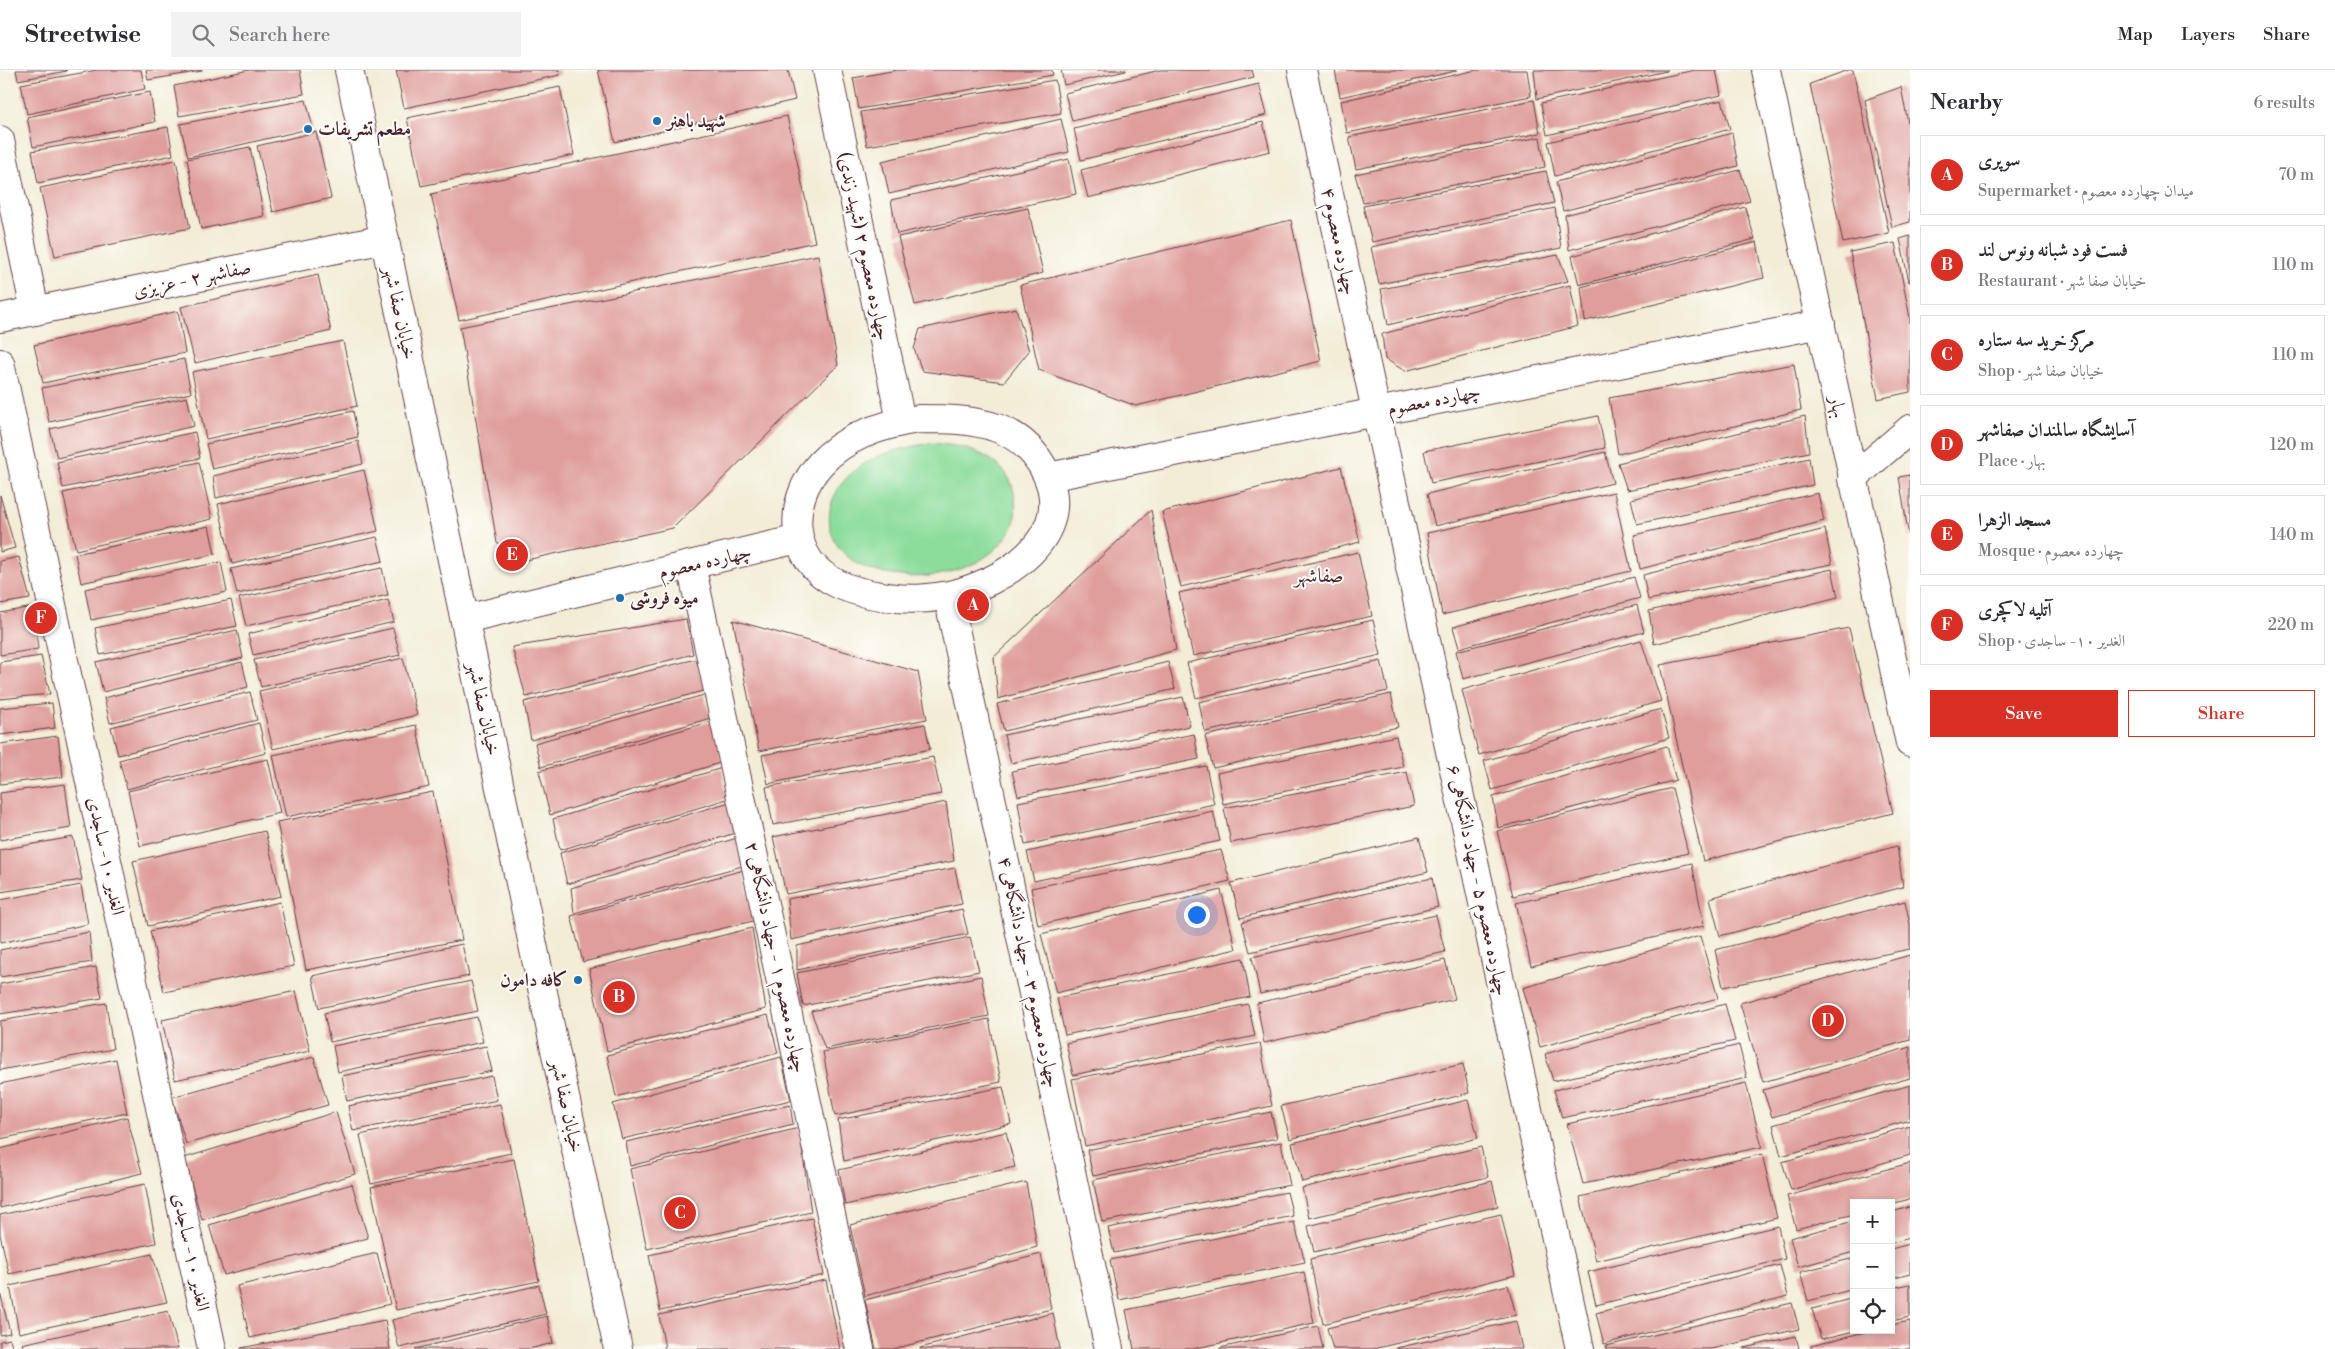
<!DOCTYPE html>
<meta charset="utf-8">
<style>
body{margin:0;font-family:"Libre Bodoni",Amiri,serif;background:#f2f2f3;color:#2b2b33}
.controls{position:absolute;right:15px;bottom:15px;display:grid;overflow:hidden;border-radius:0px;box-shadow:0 2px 8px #0003}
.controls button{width:45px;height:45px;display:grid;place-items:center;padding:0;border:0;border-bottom:1px solid #e1e1e2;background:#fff;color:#2b2b33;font:25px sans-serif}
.you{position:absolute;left:1196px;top:844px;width:18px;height:18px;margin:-12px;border:4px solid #fff;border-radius:50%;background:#1a73e8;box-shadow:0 0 0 8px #1a73e833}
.badge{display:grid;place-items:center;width:32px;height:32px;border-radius:50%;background:#d93025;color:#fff;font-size:16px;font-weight:700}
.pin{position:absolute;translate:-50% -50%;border:2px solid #fff;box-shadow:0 1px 5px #0006}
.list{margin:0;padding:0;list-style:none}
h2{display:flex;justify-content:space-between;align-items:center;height:65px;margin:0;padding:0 20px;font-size:21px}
h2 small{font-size:16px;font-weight:400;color:#7c7c81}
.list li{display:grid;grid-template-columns:32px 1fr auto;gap:15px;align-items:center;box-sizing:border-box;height:80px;margin:0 10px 10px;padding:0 10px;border:1px solid #e1e1e2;border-radius:0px}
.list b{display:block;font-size:19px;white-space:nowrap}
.list p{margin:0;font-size:16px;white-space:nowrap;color:#7c7c81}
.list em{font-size:16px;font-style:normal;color:#7c7c81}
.actions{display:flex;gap:10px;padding:15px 20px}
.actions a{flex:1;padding:11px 0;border:1px solid #d93025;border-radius:0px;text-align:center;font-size:18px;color:#d93025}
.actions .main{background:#d93025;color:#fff}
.icon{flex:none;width:28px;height:28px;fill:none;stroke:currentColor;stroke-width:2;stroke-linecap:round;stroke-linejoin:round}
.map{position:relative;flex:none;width:1910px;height:1279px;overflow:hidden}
header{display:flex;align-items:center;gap:30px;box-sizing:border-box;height:70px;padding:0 25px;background:#fff;border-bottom:1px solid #e1e1e2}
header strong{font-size:24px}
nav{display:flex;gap:28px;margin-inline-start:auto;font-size:18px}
.search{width:350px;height:45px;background:#f2f2f3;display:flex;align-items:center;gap:12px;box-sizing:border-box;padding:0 18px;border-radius:0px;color:#7c7c81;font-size:19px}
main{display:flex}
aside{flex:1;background:#fff}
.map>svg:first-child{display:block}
.green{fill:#8cdd9c;stroke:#6b7e64}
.building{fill:#df9e9b}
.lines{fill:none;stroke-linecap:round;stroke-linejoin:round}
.street-casing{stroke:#633e45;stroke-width:30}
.secondary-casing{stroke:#633e45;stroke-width:30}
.street{stroke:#fff;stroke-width:28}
.secondary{stroke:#fff;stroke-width:28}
.poi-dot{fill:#1f6fb2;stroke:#fdfcf7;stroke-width:2}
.labels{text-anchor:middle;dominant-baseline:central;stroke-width:4;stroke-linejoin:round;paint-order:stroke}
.poi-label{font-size:19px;font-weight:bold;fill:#4a1f2b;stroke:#fdfcf7;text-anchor:start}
.street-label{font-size:19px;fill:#4a1f2b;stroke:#fdfcf7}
.neighbourhood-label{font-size:20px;fill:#4a1f2b;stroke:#fdfcf7}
</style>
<header>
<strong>Streetwise</strong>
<div class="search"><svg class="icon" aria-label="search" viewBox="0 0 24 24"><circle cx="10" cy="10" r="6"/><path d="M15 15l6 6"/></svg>Search here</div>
<nav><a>Map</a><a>Layers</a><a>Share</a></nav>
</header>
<main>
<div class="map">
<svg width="1910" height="1279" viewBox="0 0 1910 1279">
<rect width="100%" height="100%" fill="#fdfcf7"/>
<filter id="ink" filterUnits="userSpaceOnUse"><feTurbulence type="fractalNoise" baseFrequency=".02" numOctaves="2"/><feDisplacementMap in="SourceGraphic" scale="10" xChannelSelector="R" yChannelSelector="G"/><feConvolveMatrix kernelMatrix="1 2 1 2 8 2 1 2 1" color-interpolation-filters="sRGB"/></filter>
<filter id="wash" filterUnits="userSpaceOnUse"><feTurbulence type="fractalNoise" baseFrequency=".0096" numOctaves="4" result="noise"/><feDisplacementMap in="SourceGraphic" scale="20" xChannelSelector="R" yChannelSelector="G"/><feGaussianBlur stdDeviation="1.12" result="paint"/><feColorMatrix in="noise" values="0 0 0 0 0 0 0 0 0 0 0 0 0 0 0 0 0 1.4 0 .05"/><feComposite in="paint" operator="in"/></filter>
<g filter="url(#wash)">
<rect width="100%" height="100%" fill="#f3edd7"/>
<path class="green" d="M930 373C966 375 1012 387 1015 430 1016 440 1016 451 1011 460 986 504 919 515 875 501 821 485 814 430 859 397 880 382 905 378 930 373Z"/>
<g id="blocks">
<g class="building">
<polygon points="16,0 66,0 67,1 18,10"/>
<polygon points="97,0 141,0 145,19 27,44 21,14"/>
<polygon points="146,0 202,0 202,1 148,10"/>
<polygon points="249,0 300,0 304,24 179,46 174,16"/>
<polygon points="396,0 559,0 560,5 404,38"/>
<polygon points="598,0 788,0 795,30 615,72"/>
<polygon points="897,0 1052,0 1053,5 859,39 853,8"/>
<polygon points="1061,0 1126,0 1126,1 1064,15"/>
<polygon points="1160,0 1252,0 1254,7 1072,51 1065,23"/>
<polygon points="1335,0 1456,0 1456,1 1340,27"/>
<polygon points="1476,0 1527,0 1531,26 1347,63 1341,31"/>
<polygon points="1534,0 1667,0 1667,1 1537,29"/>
<polygon points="1695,0 1716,0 1721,25 1547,65 1541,33"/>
<polygon points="1848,0 1853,0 1889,163 1843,173 1810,14"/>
<polygon points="1055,10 1061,43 867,76 861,42"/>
<polygon points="1259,14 1267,45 1081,90 1074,59"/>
<polygon points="560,17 574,85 421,116 407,48"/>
<polygon points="1901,17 1910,63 1910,152 1892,157 1865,30"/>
<polygon points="150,22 155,52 33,77 27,47"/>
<polygon points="306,30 313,58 188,87 180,54"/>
<polygon points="1534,30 1540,63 1356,99 1349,67"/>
<polygon points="1722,30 1730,59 1555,106 1548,72"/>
<polygon points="787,46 815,172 459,250 431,124"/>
<polygon points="1061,49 1069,82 889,124 882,91"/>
<polygon points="1263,52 1270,81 1088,128 1081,100"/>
<polygon points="168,57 173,85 38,113 32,81"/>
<polygon points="316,62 331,128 273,142 257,76"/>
<polygon points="1732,63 1738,96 1563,141 1556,112"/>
<polygon points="1540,67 1545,97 1363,133 1355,104"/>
<polygon points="250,77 264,146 201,159 187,89"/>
<polygon points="1069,89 1076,124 897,164 891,130"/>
<polygon points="176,90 190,158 55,186 40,118"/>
<polygon points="1740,100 1750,131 1569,180 1565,145"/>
<polygon points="1546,101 1554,133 1372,172 1363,136"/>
<polygon points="1745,137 1755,169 1579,215 1572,186"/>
<polygon points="1028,138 1043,203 915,235 898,167"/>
<polygon points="1555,138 1561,178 1379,214 1371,177"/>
<polygon points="1291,150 1321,291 1136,336 1039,300 1020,215"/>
<polygon points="1910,166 1910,212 1909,212 1900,169"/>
<polygon points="1757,172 1764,208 1585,251 1581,217"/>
<polygon points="1895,173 1910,248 1910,322 1878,329 1850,182"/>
<polygon points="818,185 838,295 673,458 526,490 497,473 460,257"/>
<polygon points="1558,185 1568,211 1388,255 1381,219"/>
<polygon points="318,205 331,261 195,293 181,237"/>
<polygon points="1570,215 1578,256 1405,301 1385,289 1382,264"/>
<polygon points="1016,238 1029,281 1004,312 922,301 914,279 920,259"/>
<polygon points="178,241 185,283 43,313 34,275"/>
<polygon points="343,271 357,336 206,369 192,302"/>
<polygon points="184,289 191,323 49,352 42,318"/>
<polygon points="1794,294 1801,340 1618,384 1609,328"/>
<polygon points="187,327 194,356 57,388 50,359"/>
<polygon points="353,341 358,367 212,399 206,374"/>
<polygon points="1598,346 1605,378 1431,413 1424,381"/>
<polygon points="1805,346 1809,382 1627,420 1618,393"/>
<polygon points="195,362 200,388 63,418 57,392"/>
<polygon points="358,371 363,394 216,428 213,406"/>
<polygon points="1605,382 1613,413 1435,456 1427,424"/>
<polygon points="1809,388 1813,415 1637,454 1631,429"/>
<polygon points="199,392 212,449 76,480 63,423"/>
<polygon points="1341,397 1360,472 1181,517 1162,442"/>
<polygon points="364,400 378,461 232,494 218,434"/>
<polygon points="1910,405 1910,467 1909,467 1899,407"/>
<polygon points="1614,422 1631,501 1442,545 1427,463"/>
<polygon points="1818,423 1824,451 1640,499 1634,465"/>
<polygon points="0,425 15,478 0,482"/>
<polygon points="1151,440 1176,580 998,629 994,587"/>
<polygon points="209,456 215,484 81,513 75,484"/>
<polygon points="1825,459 1832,494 1648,530 1643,505"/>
<polygon points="377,467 383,491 237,524 231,499"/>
<polygon points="1358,482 1372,546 1193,586 1179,523"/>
<polygon points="19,487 30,529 0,534 0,491"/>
<polygon points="221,492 227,522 91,550 85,519"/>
<polygon points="382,498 388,525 246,556 239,528"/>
<polygon points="1832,499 1838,527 1654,574 1649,541"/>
<polygon points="1634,507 1640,528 1459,578 1453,557"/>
<polygon points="231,530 237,556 100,585 95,558"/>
<polygon points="388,530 394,552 253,585 248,564"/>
<polygon points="1637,535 1644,562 1463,609 1456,581"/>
<polygon points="33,537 38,579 0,585 0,543"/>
<polygon points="686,549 693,584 526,627 512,577"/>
<polygon points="733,550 918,602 927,649 759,681"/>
<polygon points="1373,550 1381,585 1196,628 1187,593"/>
<polygon points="393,558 400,585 261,617 254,590"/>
<polygon points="1849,558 1893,743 1703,791 1660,595"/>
<polygon points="237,560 243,588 103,622 96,592"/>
<polygon points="1641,570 1661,631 1479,685 1462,620"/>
<polygon points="41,586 50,624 0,629 0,592"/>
<polygon points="403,588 417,645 273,679 259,621"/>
<polygon points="696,589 706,620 531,670 524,632"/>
<polygon points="1381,591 1388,621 1205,662 1199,632"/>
<polygon points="242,592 248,617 110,653 104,628"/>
<polygon points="1168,592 1175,619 1004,661 997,634"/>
<polygon points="250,622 257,650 118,685 111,657"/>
<polygon points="1391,624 1398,657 1213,698 1205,666"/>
<polygon points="704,625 711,648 541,697 535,673"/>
<polygon points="1183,627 1190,656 1011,693 1004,665"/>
<polygon points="52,633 55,658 0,665 0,638"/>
<polygon points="1661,639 1669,668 1492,720 1484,691"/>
<polygon points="713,651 723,692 550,745 539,701"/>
<polygon points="259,653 266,683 127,719 119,690"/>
<polygon points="925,654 930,679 768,714 762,685"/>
<polygon points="416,655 429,717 286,747 273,685"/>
<polygon points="1194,664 1199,689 1018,726 1012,701"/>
<polygon points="58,666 63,707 0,714 0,674"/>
<polygon points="1396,666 1403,697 1223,734 1217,703"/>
<polygon points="1667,676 1676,710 1498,758 1493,727"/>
<polygon points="933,687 941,724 773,755 766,717"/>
<polygon points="268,689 280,743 140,776 128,721"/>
<polygon points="1206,696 1214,734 1025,775 1018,732"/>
<polygon points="722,698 727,729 560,780 553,749"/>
<polygon points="1407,702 1414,736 1231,773 1224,738"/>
<polygon points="65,714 71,758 0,770 0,723"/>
<polygon points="1672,718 1688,783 1513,826 1497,761"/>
<polygon points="433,722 462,870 306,900 277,752"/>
<polygon points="733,731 739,762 567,814 560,783"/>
<polygon points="946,732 954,791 786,824 773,767"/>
<polygon points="1213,741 1220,771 1034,811 1027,782"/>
<polygon points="265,761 281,826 148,856 133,791"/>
<polygon points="73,767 82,810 0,822 0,780"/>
<polygon points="1419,767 1428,802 1240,848 1231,813"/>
<polygon points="737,768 742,796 574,843 571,818"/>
<polygon points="1897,776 1903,817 1720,866 1710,828"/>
<polygon points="1221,780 1230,811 1038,855 1031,818"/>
<polygon points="1692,793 1704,856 1531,896 1516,833"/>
<polygon points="955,798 962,834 791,870 787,829"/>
<polygon points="744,800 753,851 583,892 571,846"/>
<polygon points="1432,808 1438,837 1250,882 1242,852"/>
<polygon points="81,815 88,854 0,873 0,830"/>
<polygon points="1221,820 1236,879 1056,923 1041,864"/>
<polygon points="1905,831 1910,854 1910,879 1723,917 1715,880"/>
<polygon points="280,832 294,896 164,922 150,861"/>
<polygon points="962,839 968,864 797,900 797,876"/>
<polygon points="1436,845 1445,882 1260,924 1252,887"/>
<polygon points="752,858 766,939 607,981 589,899"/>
<polygon points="89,862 92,892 0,907 0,880"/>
<polygon points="1700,866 1718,928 1540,977 1523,918"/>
<polygon points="970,867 979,901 803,936 797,903"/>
<polygon points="462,874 469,906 319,938 312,906"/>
<polygon points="1910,885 1910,970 1763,1012 1740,933"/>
<polygon points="1243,888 1250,927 1065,965 1057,928"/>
<polygon points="1445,890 1455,929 1264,973 1257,933"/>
<polygon points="96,897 102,928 0,944 0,914"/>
<polygon points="981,906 989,946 825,979 811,941"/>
<polygon points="471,911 478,941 330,972 324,943"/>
<polygon points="296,921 310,981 175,1010 162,950"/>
<polygon points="106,933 113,979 0,1000 0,951"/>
<polygon points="1248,934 1255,966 1073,1005 1066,973"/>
<polygon points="1725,934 1735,971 1553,1011 1545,984"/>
<polygon points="768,945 778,983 616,1027 607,985"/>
<polygon points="477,947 483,972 338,1002 333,976"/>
<polygon points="989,949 1001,1012 835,1046 823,982"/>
<polygon points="1260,973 1272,1036 1085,1076 1072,1009"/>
<polygon points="1739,975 1747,1008 1562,1048 1554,1020"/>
<polygon points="486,976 492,1001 347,1031 342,1006"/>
<polygon points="1910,977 1910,1008 1772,1047 1763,1020"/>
<polygon points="314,987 328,1035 186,1074 172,1027"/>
<polygon points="781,987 791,1030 622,1069 613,1034"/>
<polygon points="116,989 127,1043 0,1069 0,1014"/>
<polygon points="1463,994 1469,1023 1290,1069 1281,1036"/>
<polygon points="492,1006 497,1030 353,1061 348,1036"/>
<polygon points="1746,1013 1762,1077 1583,1114 1567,1054"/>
<polygon points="1910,1015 1910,1050 1781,1086 1773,1055"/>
<polygon points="1003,1017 1011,1054 844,1091 838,1050"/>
<polygon points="1468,1030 1478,1068 1302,1112 1292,1073"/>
<polygon points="500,1034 511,1083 371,1114 360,1065"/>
<polygon points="790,1035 793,1054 630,1096 626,1072"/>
<polygon points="336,1042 355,1104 202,1150 184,1088"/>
<polygon points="1271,1042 1277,1068 1093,1106 1087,1080"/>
<polygon points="127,1047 142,1103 0,1138 0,1079"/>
<polygon points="1910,1056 1910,1085 1791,1120 1782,1092"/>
<polygon points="799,1058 811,1142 647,1179 630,1099"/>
<polygon points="1006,1062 1015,1097 845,1135 839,1100"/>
<polygon points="1281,1072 1290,1115 1102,1152 1093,1110"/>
<polygon points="1481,1077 1488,1107 1309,1148 1302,1118"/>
<polygon points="1762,1084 1777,1148 1596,1191 1580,1127"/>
<polygon points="514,1089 539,1211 396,1240 371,1117"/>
<polygon points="1910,1093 1910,1129 1891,1134 1854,1133 1854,1144 1796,1159 1787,1126"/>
<polygon points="1492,1111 1498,1136 1314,1182 1308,1156"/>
<polygon points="1026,1112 1037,1177 865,1226 850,1155"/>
<polygon points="145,1114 156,1173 9,1204 0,1164 0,1145"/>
<polygon points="352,1114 368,1168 224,1205 209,1155"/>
<polygon points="1287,1122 1293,1146 1114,1183 1108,1158"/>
<polygon points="1910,1137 1910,1168 1891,1173 1891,1142"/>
<polygon points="1501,1144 1515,1205 1323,1254 1310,1189"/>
<polygon points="812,1148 824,1205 660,1241 649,1185"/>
<polygon points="1854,1151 1854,1182 1798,1197 1790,1168"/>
<polygon points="1294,1152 1305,1192 1119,1230 1110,1190"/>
<polygon points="1778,1156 1785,1189 1596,1235 1588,1202"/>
<polygon points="1910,1174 1910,1204 1891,1209 1891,1179"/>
<polygon points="377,1183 390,1234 250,1268 237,1216"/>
<polygon points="152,1184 167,1232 19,1263 10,1216"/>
<polygon points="1041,1184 1051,1239 893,1279 876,1279 865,1230"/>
<polygon points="1854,1188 1854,1219 1808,1231 1800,1202"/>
<polygon points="1780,1195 1788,1226 1604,1274 1596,1243"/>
<polygon points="1304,1202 1314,1253 1192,1279 1134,1279 1126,1240"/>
<polygon points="826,1210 840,1279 665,1279 659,1245"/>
<polygon points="1910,1214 1910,1247 1891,1251 1891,1218"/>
<polygon points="539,1215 546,1244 399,1278 392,1250"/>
<polygon points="1508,1215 1516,1245 1373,1279 1333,1279 1327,1258"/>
<polygon points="0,1222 10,1263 0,1265"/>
<polygon points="1854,1228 1854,1261 1821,1269 1812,1239"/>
<polygon points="1792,1233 1799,1259 1711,1279 1607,1279 1606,1276"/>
<polygon points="168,1241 178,1279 24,1279 22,1274"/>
<polygon points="1053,1243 1060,1279 920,1279 920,1278"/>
<polygon points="547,1246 553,1273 529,1279 415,1279"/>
<polygon points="385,1250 390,1279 241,1279 241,1278"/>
<polygon points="1516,1251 1522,1279 1397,1279 1396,1278"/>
<polygon points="1910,1251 1910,1279 1811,1279 1811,1276 1872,1260 1891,1260 1891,1255"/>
<polygon points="1318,1256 1323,1279 1220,1279 1220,1278"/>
<polygon points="1796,1266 1799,1279 1744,1279 1744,1278"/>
<polygon points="10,1269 13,1279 0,1279 0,1271"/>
</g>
</g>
</g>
<g filter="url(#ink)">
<use href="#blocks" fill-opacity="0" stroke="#633e45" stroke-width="1"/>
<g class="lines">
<g class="street-casing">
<g id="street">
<polyline points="827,0 901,351"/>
<polyline points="1302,0 1580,1279"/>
<polyline points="1766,0 1910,673"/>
<polyline points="0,70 35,241"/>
<polyline points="0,248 385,169"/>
<polyline points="0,293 212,1279"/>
<path d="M919 349C945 349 972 349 997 358 1019 366 1036 382 1046 403 1077 467 1002 514 949 525 931 529 907 530 888 527 871 525 853 521 838 514 787 490 787 430 821 393 846 366 884 354 919 349Z"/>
<polyline points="1048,407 1821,254"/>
<polyline points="1852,409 1910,359"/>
<polyline points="691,495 860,1279"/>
<polyline points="948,526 1109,1279"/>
<polyline points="465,549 798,469"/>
</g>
</g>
<g class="secondary-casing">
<polyline id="secondary" points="349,0 618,1279"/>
</g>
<use href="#street" class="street"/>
<use href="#secondary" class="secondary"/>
</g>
</g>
<g class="poi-dot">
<circle cx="657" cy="51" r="5"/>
<circle cx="308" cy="59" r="5"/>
<circle cx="620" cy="528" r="5"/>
<circle cx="578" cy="910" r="5"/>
</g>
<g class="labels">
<g class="poi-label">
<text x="667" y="51">شهید باهنر</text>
<text x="318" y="59">مطعم تشريفات</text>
<text x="630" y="528">میوه فروشی</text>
<text x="568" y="910" text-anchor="end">کافه دامون</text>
</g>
<g class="street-label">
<text transform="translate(1339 171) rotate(78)">چهارده معصوم ۴</text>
<text transform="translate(864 176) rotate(78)">چهارده معصوم ۲ (شهید زندی)</text>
<text transform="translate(192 209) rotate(-12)">صفاشهر ۲ - عزیزی</text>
<text transform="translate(400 243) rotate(78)">خیابان صفا شهر</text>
<text transform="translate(1434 330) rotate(-11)">چهارده معصوم</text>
<text transform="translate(1838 337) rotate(79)">بهار</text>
<text transform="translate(705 492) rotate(-13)">چهارده معصوم</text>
<text transform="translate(484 639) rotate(78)">خیابان صفا شهر</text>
<text transform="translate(106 786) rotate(78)">الغدیر ۱۰- ساجدی</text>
<text transform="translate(1478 810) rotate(78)">چهارده معصوم ۵ - جهاد دانشگاهی ۶</text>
<text transform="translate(776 887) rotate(78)">چهارده معصوم ۱ - جهاد دانشگاهی ۲</text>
<text transform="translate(1029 902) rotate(78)">چهارده معصوم ۳ - جهاد دانشگاهی ۴</text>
<text transform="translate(567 1036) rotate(78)">خیابان صفا شهر</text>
<text transform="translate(191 1182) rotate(78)">الغدیر ۱۰- ساجدی</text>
</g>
<g class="neighbourhood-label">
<text x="1319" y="506">صفاشهر</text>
</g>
</g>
</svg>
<div class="controls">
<button>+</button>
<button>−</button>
<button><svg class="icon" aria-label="locate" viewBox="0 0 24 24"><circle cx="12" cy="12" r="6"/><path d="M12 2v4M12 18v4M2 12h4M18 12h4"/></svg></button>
</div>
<div class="you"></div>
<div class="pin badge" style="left:973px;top:535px">A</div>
<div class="pin badge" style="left:619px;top:927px">B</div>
<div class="pin badge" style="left:680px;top:1143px">C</div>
<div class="pin badge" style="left:1828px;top:951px">D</div>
<div class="pin badge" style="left:512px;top:485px">E</div>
<div class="pin badge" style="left:41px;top:548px">F</div>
</div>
<aside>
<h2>Nearby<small>6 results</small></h2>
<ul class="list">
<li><span class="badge">A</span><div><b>سوپری</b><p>Supermarket · میدان چهارده معصوم</p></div><em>70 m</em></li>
<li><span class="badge">B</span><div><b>فست فود شبانه ونوس لند</b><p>Restaurant · خیابان صفا شهر</p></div><em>110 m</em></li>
<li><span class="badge">C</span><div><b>مرکز خرید سه ستاره</b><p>Shop · خیابان صفا شهر</p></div><em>110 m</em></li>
<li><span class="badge">D</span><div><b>آسایشگاه سالمندان صفاشهر</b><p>Place · بهار</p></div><em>120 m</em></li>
<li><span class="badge">E</span><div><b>مسجد الزهرا</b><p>Mosque · چهارده معصوم</p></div><em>140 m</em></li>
<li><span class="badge">F</span><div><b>آتلیه لاکچری</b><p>Shop · الغدیر ۱۰- ساجدی</p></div><em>220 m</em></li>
</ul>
<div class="actions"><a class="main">Save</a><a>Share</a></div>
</aside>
</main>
